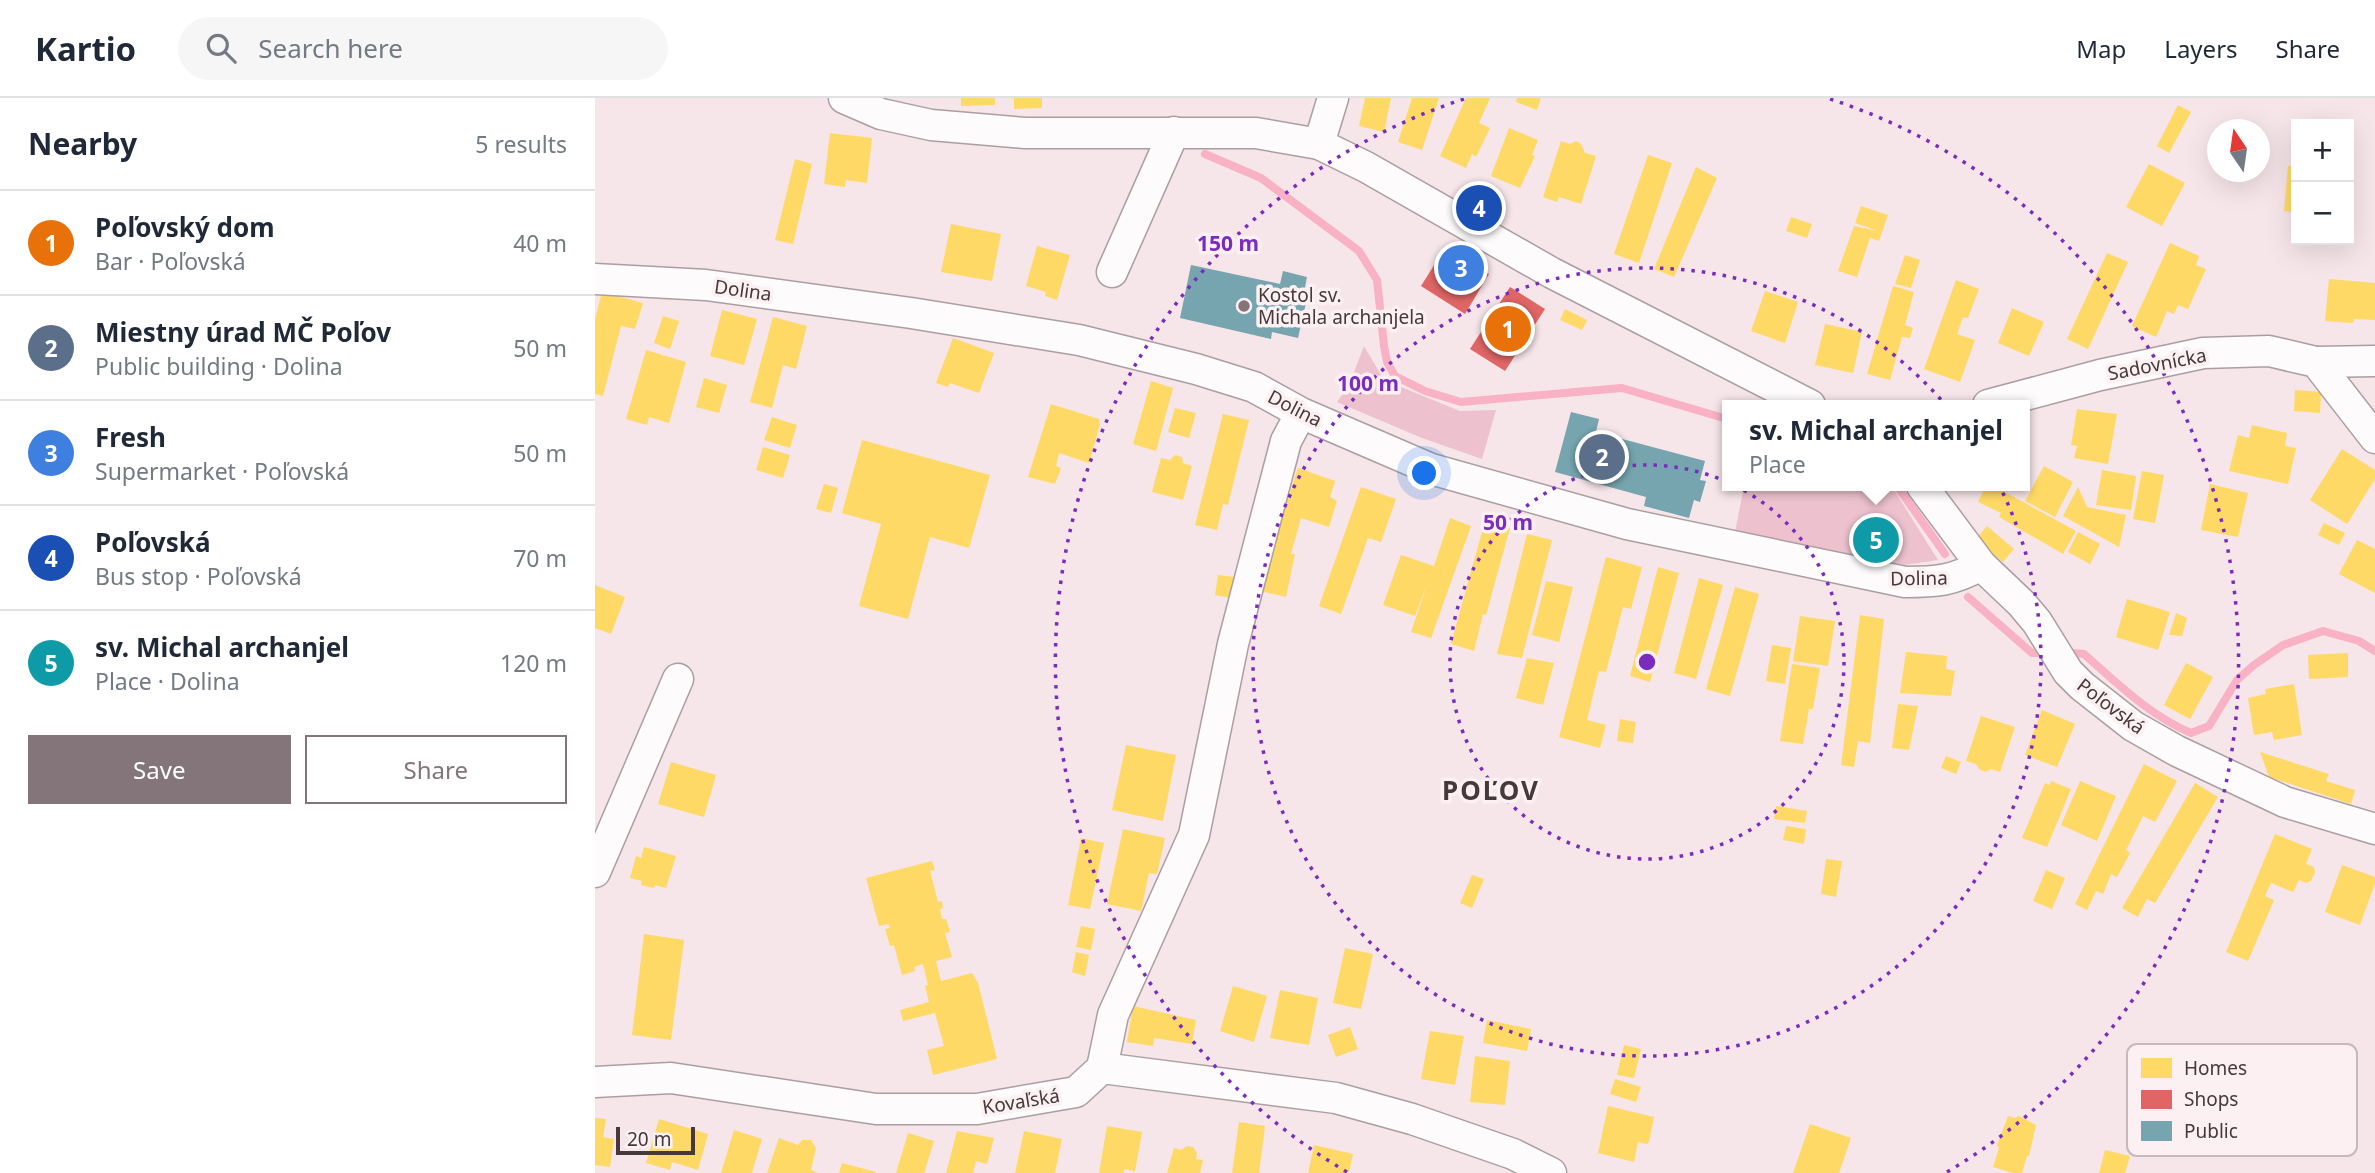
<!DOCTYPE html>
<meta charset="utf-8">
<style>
body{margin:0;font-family:"Noto Sans",sans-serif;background:#f6f6f7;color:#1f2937}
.controls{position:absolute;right:21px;top:21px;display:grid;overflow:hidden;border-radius:0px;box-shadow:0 7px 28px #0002}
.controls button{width:63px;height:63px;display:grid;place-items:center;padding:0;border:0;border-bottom:2px solid #e0e1e3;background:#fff;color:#1f2937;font:35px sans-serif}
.compass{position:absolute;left:1612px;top:21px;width:63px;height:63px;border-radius:50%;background:#fff;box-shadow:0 7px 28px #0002;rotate:347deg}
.scale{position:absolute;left:21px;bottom:18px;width:79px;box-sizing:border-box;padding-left:7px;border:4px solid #45393c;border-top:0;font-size:19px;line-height:24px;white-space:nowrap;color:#45393c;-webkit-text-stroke:5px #fdf0f3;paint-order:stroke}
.you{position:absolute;left:830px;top:376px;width:24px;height:24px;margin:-18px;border:5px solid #fff;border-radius:50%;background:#1a73e8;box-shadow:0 0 0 10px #1a73e833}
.badge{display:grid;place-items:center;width:46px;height:46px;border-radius:50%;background:#837579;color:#fff;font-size:23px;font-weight:700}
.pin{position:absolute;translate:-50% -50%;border:4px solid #fff;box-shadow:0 2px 7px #0006}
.popup{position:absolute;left:1127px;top:302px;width:308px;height:91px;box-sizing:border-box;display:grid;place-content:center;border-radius:0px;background:#fff;filter:drop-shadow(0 2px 5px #0005);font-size:23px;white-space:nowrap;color:#747a83}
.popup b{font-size:26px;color:#1f2937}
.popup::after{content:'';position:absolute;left:50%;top:100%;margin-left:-14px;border:14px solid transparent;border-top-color:#fff}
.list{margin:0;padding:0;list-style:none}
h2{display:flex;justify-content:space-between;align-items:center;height:91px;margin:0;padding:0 28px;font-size:30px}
h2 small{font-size:23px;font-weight:400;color:#747a83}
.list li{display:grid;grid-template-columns:46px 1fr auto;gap:21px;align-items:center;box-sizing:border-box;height:105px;padding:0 28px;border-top:2px solid #e0e1e3}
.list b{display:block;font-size:26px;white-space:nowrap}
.list p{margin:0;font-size:23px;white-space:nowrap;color:#747a83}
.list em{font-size:23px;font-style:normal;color:#747a83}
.actions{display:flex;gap:14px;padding:21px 28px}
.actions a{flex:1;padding:16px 0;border:2px solid #837579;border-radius:0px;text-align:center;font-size:24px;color:#837579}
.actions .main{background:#837579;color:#fff}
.icon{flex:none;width:38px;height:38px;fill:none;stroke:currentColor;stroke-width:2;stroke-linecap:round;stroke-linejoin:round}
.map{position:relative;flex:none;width:1780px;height:1075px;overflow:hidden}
header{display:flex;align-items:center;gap:42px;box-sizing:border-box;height:98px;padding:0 35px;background:#fff;border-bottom:2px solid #e0e1e3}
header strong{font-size:33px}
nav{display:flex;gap:38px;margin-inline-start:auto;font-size:24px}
.search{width:490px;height:63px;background:#f6f6f7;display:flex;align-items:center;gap:18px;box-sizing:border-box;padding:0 24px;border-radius:38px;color:#747a83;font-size:26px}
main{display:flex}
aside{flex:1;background:#fff}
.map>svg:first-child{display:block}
.green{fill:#edc2ce}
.homes{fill:#ffd966}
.shops{fill:#e06666}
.public{fill:#76a5af}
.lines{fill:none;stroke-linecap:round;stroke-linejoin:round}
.stream{stroke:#f9b1c6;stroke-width:8}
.minor-casing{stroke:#ab9ea2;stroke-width:33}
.minor{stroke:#fefbfc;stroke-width:30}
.ring{fill:none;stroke:#7b2cbf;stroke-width:3.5;stroke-dasharray:3.5 7}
.poi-dot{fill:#837579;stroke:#fdf0f3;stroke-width:2.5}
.labels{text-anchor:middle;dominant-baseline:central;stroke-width:7;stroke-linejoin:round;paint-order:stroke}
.street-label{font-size:19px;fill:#45393c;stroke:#fdf0f3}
.poi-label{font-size:19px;fill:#45393c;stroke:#fdf0f3;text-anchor:start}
.district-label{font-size:26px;font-weight:bold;letter-spacing:2px;fill:#45393c;stroke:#fdf0f3}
.key{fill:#fdf0f3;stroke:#c6b9bc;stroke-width:2}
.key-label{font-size:19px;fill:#45393c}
.centre{fill:#7b2cbf;stroke:#fdf0f3;stroke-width:3.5}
.ring-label{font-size:21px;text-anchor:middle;font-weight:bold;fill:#7b2cbf;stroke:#fdf0f3;stroke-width:7;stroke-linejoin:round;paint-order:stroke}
</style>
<header>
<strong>Kartio</strong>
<div class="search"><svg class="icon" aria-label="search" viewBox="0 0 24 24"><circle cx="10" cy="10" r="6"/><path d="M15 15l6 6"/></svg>Search here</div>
<nav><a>Map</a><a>Layers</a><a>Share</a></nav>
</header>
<main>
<aside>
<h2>Nearby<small>5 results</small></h2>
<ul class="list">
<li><span class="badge" style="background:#e8710a">1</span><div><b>Poľovský dom</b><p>Bar · Poľovská</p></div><em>40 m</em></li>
<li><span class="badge" style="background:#5c6f8a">2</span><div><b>Miestny úrad MČ Poľov</b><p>Public building · Dolina</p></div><em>50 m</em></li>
<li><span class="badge" style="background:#3f7fe0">3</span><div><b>Fresh</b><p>Supermarket · Poľovská</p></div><em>50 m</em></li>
<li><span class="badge" style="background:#1a4fb4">4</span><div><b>Poľovská</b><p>Bus stop · Poľovská</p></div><em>70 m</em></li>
<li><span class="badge" style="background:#0f9aa8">5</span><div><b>sv. Michal archanjel</b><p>Place · Dolina</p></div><em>120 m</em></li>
</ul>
<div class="actions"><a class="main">Save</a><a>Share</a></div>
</aside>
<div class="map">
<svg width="1780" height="1075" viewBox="0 0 1780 1075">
<rect width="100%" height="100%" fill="#f6e5e9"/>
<g class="green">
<polygon points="769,248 789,282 865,313 901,312 887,361 827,340 742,304 754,287"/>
<polygon points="1149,388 1292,388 1299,392 1343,462 1309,467 1140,434"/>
</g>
<g class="homes">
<polygon points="366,0 400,0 400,7 366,8"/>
<polygon points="419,0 447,0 447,10 419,11"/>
<polygon points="770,0 796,0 789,34 764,28"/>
<polygon points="817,0 844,0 827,52 803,44"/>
<polygon points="871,0 895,0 884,25 895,30 881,59 877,56 871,70 845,58"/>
<polygon points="922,0 946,0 942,12 921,4"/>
<polygon points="1583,7 1596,14 1574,55 1562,48"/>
<polygon points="914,30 943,42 937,57 940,58 925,90 896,78"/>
<polygon points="235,35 277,40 272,85 251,82 250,89 229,86"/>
<polygon points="966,43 975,46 981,43 986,46 990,55 1001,58 986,106 964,99 962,104 948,99"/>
<polygon points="1053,57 1077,65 1044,165 1019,156"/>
<polygon points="200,61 217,66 198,146 180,142"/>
<polygon points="1554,66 1590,85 1567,128 1531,109"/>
<polygon points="1693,68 1701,69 1701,115 1689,113"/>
<polygon points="1101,69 1122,80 1079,179 1059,171"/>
<polygon points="1266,108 1293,117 1284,143 1275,140 1262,179 1243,173 1259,128 1283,133 1260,125"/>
<polygon points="1196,119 1217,126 1212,140 1191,133"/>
<polygon points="356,126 406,136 397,183 346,174"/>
<polygon points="1575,145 1604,158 1601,167 1611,171 1593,211 1583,207 1579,216 1572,213 1561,239 1537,228"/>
<polygon points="442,148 475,157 462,202 450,198 451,194 431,188"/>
<polygon points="1512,155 1533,164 1493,251 1472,241"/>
<polygon points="1310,157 1325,162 1316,190 1300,186"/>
<polygon points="1734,181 1780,185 1780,222 1759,221 1758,225 1730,223"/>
<polygon points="1361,182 1384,191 1373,220 1368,219 1362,236 1380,242 1365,284 1329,271"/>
<polygon points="1298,188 1319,194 1310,227 1318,230 1315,240 1307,239 1295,282 1272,276"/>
<polygon points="1170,193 1203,204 1190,245 1156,233"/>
<polygon points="7,194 48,205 40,231 26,228 8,298 0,296 0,221"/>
<polygon points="1417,210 1449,224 1434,258 1403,245"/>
<polygon points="970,211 992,222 987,232 965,222"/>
<polygon points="127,212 162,221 149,267 115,258"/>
<polygon points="68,218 84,223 75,251 59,245"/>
<polygon points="178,219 212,228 201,271 188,267 177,310 155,304"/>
<polygon points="1230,226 1267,234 1258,275 1220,267"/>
<polygon points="358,240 399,255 384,295 355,285 353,289 341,285"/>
<polygon points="51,252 91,264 74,325 54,319 52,327 31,321"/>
<polygon points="109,280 132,287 124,315 101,309"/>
<polygon points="556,283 578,290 561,353 538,346"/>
<polygon points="1700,292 1726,294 1725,315 1699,313"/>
<polygon points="456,306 504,321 505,326 494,365 464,355 461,368 466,370 460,386 433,379"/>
<polygon points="580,310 601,315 594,340 573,334"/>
<polygon points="1482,311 1522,316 1513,366 1479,360 1482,348 1476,347"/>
<polygon points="628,316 654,322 633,407 628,406 622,432 600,427"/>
<polygon points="177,319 202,327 195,350 169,342"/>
<polygon points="1657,327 1692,335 1690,348 1701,350 1693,386 1634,373 1643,337 1654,340"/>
<polygon points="267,342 395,377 374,450 335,439 313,521 264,508 286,426 247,415"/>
<polygon points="168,349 195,357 188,380 161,372"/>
<polygon points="1747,351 1780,372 1780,381 1752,426 1715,402"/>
<polygon points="580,357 587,359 588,365 597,368 588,402 557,394 566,360 575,362"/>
<polygon points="1449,368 1478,384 1460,419 1430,403"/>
<polygon points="703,370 740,383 735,399 742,403 734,429 706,420 696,456 700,456 691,499 665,493 684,414 689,414"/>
<polygon points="1507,372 1541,378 1536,412 1501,407"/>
<polygon points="1547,373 1569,377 1560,425 1538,421"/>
<polygon points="229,386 243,390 236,415 221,411"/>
<polygon points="1615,386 1653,395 1643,439 1606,432"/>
<polygon points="1391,388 1399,388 1481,433 1468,456 1404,419 1406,415 1383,404"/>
<polygon points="766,389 801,401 786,444 773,440 746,516 724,508"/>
<polygon points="1483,389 1492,409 1531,417 1524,449 1468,418"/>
<polygon points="855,420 876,428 836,540 816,534 833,484 820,518 788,507 806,457 839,468"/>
<polygon points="890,423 915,430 891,517 888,516 879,553 856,546"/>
<polygon points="1729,425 1750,435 1744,447 1723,437"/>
<polygon points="1392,428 1419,451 1408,464 1381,441"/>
<polygon points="1483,434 1505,446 1495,466 1473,454"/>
<polygon points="932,436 957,442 927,560 902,556"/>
<polygon points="1762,442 1780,451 1780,495 1744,476"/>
<polygon points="1011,459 1047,469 1036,511 1028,509 1011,574 1004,573 992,622 1011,627 1005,650 964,639"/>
<polygon points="1063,469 1084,475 1055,584 1035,578"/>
<polygon points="623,477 639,479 636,500 620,497"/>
<polygon points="1104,480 1128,487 1101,581 1079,575"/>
<polygon points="951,483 978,489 964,544 937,537"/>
<polygon points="0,487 30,499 16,536 0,530"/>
<polygon points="1140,489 1164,496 1135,598 1111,591"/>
<polygon points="1532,501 1575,514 1563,552 1521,539"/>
<polygon points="1581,515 1592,520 1587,538 1574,537"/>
<polygon points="1265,517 1289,521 1275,645 1263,643 1259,669 1246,667"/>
<polygon points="1205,518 1240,523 1233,568 1198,563"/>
<polygon points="1177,547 1196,550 1190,586 1171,583"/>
<polygon points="1311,554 1352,558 1351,571 1360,573 1356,598 1305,595"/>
<polygon points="1753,555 1753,579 1714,581 1713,557"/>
<polygon points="932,560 959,565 948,607 921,600"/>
<polygon points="1591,565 1618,579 1595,621 1569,607"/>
<polygon points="1197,566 1225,570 1218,611 1214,611 1208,646 1185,643"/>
<polygon points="1699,586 1707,637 1679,642 1677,634 1659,637 1653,600 1671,596 1670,591"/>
<polygon points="1303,606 1323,608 1314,652 1297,650"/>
<polygon points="1447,612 1480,626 1462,669 1430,657"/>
<polygon points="1386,618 1420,629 1405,674 1396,671 1391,674 1384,671 1381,666 1371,663"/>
<polygon points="1025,621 1041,624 1038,645 1022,643"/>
<polygon points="531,647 581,657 568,723 517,712"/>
<polygon points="1665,654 1734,676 1731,683 1760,692 1756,706 1674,679"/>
<polygon points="1351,658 1366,664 1361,676 1346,670"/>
<polygon points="76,664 121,677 109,719 63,706"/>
<polygon points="1549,666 1582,683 1560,724 1548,718 1531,752 1535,755 1522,779 1516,776 1508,796 1501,793 1492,812 1480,806"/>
<polygon points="1456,683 1476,691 1452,749 1427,740 1450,685 1455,687"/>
<polygon points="1485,683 1521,698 1502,743 1466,727"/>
<polygon points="1600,685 1623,699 1560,805 1552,801 1543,819 1527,810"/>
<polygon points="1181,708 1212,713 1210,725 1179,721"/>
<polygon points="1191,728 1211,731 1209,746 1188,742"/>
<polygon points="528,731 570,740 562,776 554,775 546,813 512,806"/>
<polygon points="1680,736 1717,751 1711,766 1719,769 1720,774 1716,783 1711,785 1704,782 1698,794 1676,785 1670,798 1679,802 1653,863 1631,854"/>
<polygon points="486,740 509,745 495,811 473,807"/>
<polygon points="49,749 81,758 71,790 60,787 59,790 46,787 47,783 35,780 41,758 46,760"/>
<polygon points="1231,761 1247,763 1241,799 1226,796"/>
<polygon points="337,763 340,772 335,773 343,804 347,803 348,810 345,811 347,821 351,821 355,834 350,835 357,859 341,863 346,883 377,875 383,885 402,961 338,977 332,952 349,948 340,915 308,923 305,912 334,904 330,888 333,887 328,866 319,869 320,873 307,877 299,847 295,848 290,831 295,830 293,826 284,828 271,780"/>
<polygon points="1747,767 1780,779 1780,785 1765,827 1730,814"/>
<polygon points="1451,772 1470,780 1457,811 1438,803"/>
<polygon points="877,777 889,781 877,810 865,805"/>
<polygon points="486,828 500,831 496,852 481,849"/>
<polygon points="49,836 89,842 76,942 37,937"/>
<polygon points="750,850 778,856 766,911 738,905"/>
<polygon points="481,854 494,857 490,878 477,874"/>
<polygon points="638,888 672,898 659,944 625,933"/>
<polygon points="685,892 723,900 714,947 675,940"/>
<polygon points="538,908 601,922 597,946 559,940 558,948 532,944"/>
<polygon points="892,922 936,931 932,953 888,945"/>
<polygon points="755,929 763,951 741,959 733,937"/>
<polygon points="835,933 869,938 860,987 826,981"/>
<polygon points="1029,947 1046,951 1039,980 1022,977"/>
<polygon points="880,958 915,963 910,1007 875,1004"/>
<polygon points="1020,981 1046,989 1041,1004 1015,996"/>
<polygon points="1013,1008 1059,1019 1054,1044 1052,1046 1043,1044 1039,1064 1003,1055"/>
<polygon points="1413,1018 1420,1020 1424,1018 1441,1027 1434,1058 1432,1058 1427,1075 1418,1075 1398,1069 1404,1050 1402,1047"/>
<polygon points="0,1020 11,1021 8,1039 19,1041 15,1069 0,1067"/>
<polygon points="64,1021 113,1036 103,1072 77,1064 75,1072 51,1065"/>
<polygon points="644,1024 670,1028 664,1075 637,1075"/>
<polygon points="1215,1026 1256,1040 1244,1075 1198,1075"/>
<polygon points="512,1028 547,1034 540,1073 529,1071 529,1075 504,1075"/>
<polygon points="139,1032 167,1041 157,1075 126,1075"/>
<polygon points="362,1033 399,1040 392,1066 381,1063 378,1075 351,1075"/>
<polygon points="429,1033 467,1041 460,1075 420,1075"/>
<polygon points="313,1035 339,1043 329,1075 301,1075"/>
<polygon points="184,1040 203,1047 207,1042 216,1042 221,1050 216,1072 223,1075 172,1075"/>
<polygon points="719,1047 758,1056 754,1075 713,1075"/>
<polygon points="592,1048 598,1049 602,1055 601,1061 608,1062 605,1075 572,1075 579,1050 586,1052"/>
<polygon points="1510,1052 1535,1058 1530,1075 1504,1075"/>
<polygon points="247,1065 281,1074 281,1075 244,1075"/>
</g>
<g class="shops">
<polygon points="850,150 894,176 870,216 826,188"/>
<polygon points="915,189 950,211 910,273 875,251"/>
</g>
<g class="public">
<polygon points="596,167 685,186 688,173 712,179 709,195 713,196 703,240 677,234 676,241 585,220"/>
<polygon points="976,314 1004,321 1001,334 1110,363 1105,382 1111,383 1105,404 1099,402 1094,420 1049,408 1051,399 960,374"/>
</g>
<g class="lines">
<g class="stream">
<polyline points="610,56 666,80 764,153 782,182 789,248 792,264 800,278 830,293 866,304 1027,290 1132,321"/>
<polyline points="1302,388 1350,456"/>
<polyline points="1373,499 1437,555 1445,555"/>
<path d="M1477 555 1489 556C1522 585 1554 617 1596 635L1614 628 1642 582 1659 567 1688 547 1728 533 1764 543 1780 553"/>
</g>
<g class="minor-casing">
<g id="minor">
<polyline points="249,0 286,16 336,27 430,35 661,35 724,46 771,69 957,175 1215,307"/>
<polyline points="724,46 738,0"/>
<polyline points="517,174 579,34"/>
<path d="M0 181 111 187 316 215 484 242 601 271 659 289 706 315 836 371 1032 426 1310 484C1341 484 1358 483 1386 467"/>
<polyline points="1721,264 1780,263"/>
<polyline points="1393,307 1505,277 1608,255 1674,253 1721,264 1780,340"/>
<polyline points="1327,388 1386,467 1426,505 1442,524 1473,574 1487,588 1538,628 1582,653 1690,704 1780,731"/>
<polyline points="0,774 83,581"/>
<polyline points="507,970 518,917 599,737 638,546 691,343 706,315"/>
<polyline points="0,984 76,980 281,1011 382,1011 481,994 507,970 741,1000 817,1021 918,1056 956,1075"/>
</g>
</g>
<use href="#minor" class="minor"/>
</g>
<g class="ring">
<circle cx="1052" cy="564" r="197"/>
<circle cx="1052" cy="564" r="394"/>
<path d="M752 1074A592 592 0 0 1 869 1M1235 1A592 592 0 0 1 1352 1074"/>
</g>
<circle class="poi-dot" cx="649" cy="208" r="7"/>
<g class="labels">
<g class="street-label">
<text transform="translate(148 192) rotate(8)">Dolina</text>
<text transform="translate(1562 266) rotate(-11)">Sadovnícka</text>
<text transform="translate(700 310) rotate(27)">Dolina</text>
<text transform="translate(1324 480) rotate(-1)">Dolina</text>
<text transform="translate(1516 608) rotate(37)">Poľovská</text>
<text transform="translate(426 1003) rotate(-9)">Kovaľská</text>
</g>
<g class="poi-label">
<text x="663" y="197">Kostol sv.<tspan x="663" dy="22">Michala archanjela</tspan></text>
</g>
<g class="district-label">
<text x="896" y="692">POĽOV</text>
</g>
</g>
<rect x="1532" y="946" width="230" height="112" rx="10" class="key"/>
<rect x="1546" y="960" width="31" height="20" fill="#ffd966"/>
<rect x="1546" y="992" width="31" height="19" fill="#e06666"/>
<rect x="1546" y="1023" width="31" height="20" fill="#76a5af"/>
<g class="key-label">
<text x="1589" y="977">Homes</text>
<text x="1589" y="1008">Shops</text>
<text x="1589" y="1040">Public</text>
</g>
<circle cx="1052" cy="564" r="10" class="centre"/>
<g class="ring-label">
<text x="633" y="153">150 m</text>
<text x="773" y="293">100 m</text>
<text x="913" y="432">50 m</text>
</g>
</svg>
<div class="controls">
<button>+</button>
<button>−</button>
</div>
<svg class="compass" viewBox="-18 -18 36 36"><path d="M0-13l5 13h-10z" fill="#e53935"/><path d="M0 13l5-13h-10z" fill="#747a83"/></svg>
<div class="scale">20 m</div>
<div class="you"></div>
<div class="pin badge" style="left:913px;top:231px;background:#e8710a">1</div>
<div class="pin badge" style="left:1007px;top:359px;background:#5c6f8a">2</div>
<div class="pin badge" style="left:866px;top:170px;background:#3f7fe0">3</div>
<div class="pin badge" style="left:884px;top:110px;background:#1a4fb4">4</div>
<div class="pin badge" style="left:1281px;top:442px;background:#0f9aa8">5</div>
<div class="popup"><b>sv. Michal archanjel</b>Place</div>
</div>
</main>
